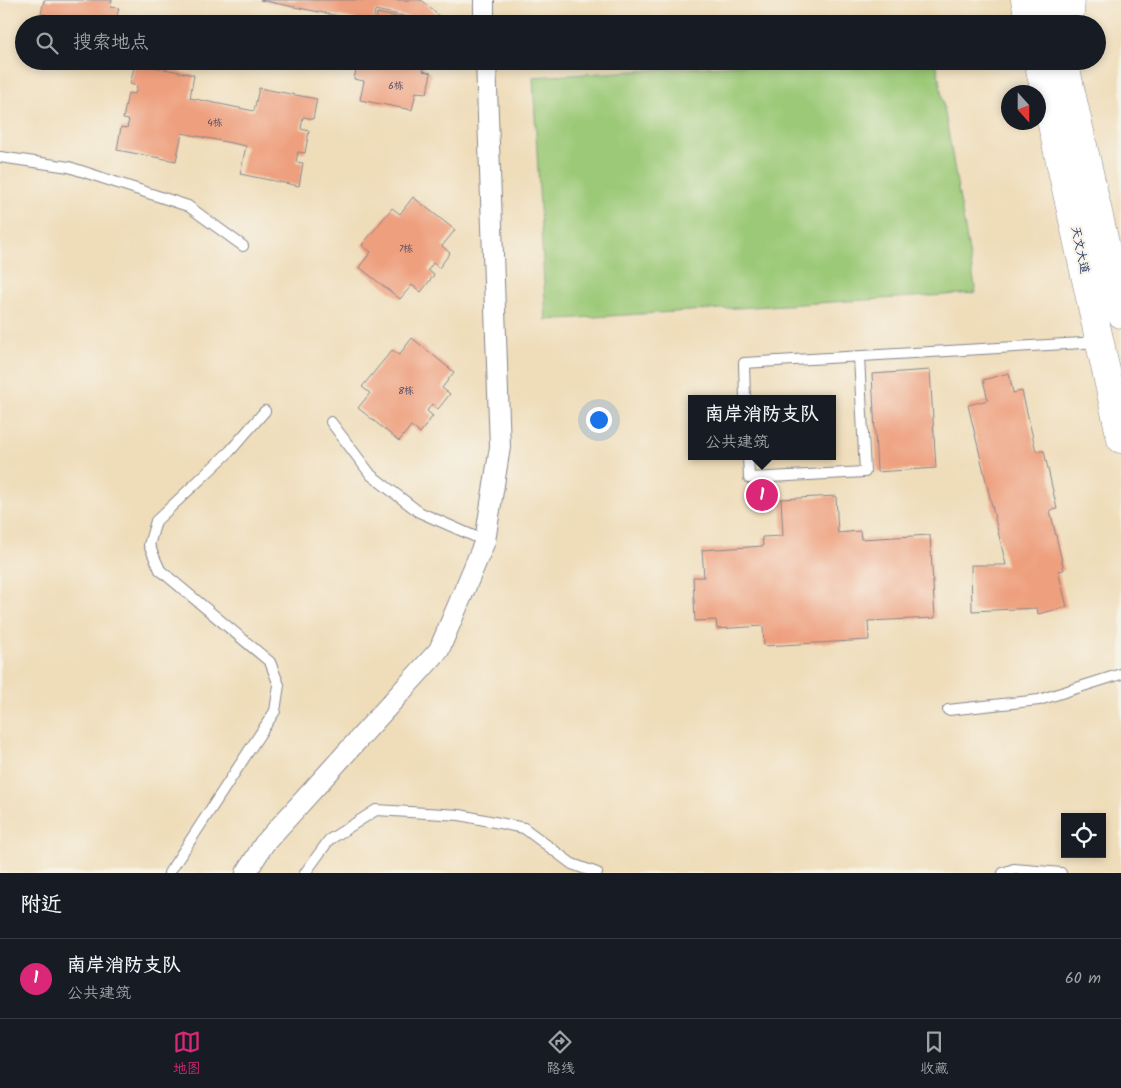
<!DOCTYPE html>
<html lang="zh">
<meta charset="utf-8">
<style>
body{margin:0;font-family:Kalam,"LXGW WenKai TC",sans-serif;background:#20242c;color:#f1f3f6}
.controls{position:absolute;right:15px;bottom:15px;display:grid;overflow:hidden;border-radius:0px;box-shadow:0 2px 8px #0003}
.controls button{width:45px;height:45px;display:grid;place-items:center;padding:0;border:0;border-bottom:1px solid #363941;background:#171b24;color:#f1f3f6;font:25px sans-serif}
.compass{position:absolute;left:1001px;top:85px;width:45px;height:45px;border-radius:50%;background:#171b24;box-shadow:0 2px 8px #0003;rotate:159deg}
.you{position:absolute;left:598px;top:419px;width:18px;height:18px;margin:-12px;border:4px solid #fff;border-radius:50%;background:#1a73e8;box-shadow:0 0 0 8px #1a73e833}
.badge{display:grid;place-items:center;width:32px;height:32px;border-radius:50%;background:#db2777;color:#fff;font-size:16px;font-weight:700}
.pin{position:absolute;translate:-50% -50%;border:2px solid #fff;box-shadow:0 1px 5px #0006}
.popup{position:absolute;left:688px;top:395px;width:148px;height:65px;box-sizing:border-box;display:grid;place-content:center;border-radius:0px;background:#171b24;filter:drop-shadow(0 1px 4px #0005);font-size:16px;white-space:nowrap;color:#9ea1a6}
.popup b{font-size:19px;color:#f1f3f6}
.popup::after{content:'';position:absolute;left:50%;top:100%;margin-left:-10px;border:10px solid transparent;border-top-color:#171b24}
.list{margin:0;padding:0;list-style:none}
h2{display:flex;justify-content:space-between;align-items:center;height:65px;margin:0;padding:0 20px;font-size:21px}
h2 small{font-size:16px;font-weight:400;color:#9ea1a6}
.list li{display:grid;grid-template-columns:32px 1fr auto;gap:15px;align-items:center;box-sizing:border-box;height:80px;padding:0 20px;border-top:1px solid #363941}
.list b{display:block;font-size:19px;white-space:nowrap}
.list p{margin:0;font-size:16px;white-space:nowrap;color:#9ea1a6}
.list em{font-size:16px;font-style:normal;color:#9ea1a6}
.icon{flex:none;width:28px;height:28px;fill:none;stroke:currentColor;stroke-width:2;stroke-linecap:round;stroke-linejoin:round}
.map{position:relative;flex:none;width:1121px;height:873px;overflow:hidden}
.search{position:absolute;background:#171b24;box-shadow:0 2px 8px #0003;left:15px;right:15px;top:15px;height:55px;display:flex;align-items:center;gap:12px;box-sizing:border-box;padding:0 18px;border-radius:28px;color:#9ea1a6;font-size:19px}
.sheet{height:145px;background:#171b24}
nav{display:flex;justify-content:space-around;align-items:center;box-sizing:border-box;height:70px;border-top:1px solid #363941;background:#171b24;font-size:14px;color:#9ea1a6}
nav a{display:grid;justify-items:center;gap:2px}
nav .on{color:#db2777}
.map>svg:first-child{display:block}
.green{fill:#9bc977;stroke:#5b7c6a}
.building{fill:#ee9f7d}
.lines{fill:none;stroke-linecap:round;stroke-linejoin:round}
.lane-casing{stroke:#85868c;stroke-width:12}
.street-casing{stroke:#85868c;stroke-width:22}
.secondary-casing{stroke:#85868c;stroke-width:29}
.primary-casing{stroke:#85868c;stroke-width:29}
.lane{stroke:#fff;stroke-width:10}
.street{stroke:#fff;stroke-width:20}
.secondary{stroke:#fff;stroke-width:28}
.primary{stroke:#fff;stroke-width:28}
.labels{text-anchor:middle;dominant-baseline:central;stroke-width:4.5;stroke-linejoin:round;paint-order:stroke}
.number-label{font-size:10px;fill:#504b66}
.street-label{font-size:12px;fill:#1b2f5e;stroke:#f7f3e8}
</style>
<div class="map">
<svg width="1121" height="873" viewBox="0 0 1121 873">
<rect width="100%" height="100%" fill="#f7f3e8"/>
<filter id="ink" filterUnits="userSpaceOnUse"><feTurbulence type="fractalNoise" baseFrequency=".02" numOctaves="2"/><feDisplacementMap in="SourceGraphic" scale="10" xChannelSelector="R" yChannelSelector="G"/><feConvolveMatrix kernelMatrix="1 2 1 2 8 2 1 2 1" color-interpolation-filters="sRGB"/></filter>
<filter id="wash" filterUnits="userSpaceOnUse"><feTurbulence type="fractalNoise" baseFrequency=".0096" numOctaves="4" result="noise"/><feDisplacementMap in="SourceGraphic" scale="20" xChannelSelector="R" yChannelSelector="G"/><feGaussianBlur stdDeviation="1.12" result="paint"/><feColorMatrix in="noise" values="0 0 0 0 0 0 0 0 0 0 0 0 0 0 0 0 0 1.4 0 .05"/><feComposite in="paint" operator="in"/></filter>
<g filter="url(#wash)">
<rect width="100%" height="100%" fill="#efddba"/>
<polygon class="green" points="806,61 936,61 976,293 546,320 533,77"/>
<g id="blocks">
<g class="building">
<polygon points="44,0 112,0 110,7 119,8 115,24 50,24 51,16 41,14"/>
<polygon points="260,0 419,0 423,1 447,24 432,24 432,22 375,10 373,23"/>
<polygon points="377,13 427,23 427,24 375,24"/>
<polygon points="358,61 433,61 432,64 425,63 423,71 431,73 427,93 416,92 412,110 360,100 364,81 354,79"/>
<polygon points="434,61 455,61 455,68 434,65"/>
<polygon points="135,63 194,75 190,98 254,111 259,88 317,99 313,119 303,117 301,129 309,131 305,153 298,152 296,162 303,163 299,186 240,174 246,146 182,133 176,161 117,150 121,127 127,128 129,120 123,119 128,93 135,94 137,86 130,84"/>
<polygon points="413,197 455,230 442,246 450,253 439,268 433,263 428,270 434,275 421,292 412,285 400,299 359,267 371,252 362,245 392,208 400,214"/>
<polygon points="412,338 454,372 442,388 450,394 438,409 432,404 427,411 433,416 420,433 411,426 399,441 358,408 370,393 362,387 392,350 399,355"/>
<polygon points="930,370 936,468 877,472 872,374"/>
<polygon points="1009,373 1013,393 1022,391 1036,451 1044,451 1057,509 1050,510 1064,570 1058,571 1067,607 1038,614 1037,608 972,611 971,565 1006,565 968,405 988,400 983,380"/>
<polygon points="836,496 838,533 860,531 861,539 930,535 935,618 868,621 869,640 764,646 763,626 717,629 716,620 695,621 693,577 704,577 702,550 763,546 762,537 783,536 781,499"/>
</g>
</g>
</g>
<g filter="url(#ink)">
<use href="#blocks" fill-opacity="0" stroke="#85868c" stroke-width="1"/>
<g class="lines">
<g class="lane-casing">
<g id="lane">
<polyline points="0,157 69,167 188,206 243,246"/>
<polyline points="745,399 744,363 1099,342"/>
<polyline points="331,422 371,475 419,512 485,541"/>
<polyline points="748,456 749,478 865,472 859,357"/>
<polyline points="948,710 1039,700 1121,674"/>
<polyline points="169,873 275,711 279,685 270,662 160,570 149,545 156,521 230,451 265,411"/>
<polyline points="305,873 329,840 376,810 460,815 524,828 572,864 597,873"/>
<polyline points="1003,873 1014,869 1061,873"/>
</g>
</g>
<g class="street-casing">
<g id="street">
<polyline points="484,0 484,24"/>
<polyline points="246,873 264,844 439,650 485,541 500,447 486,61"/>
</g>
</g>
<g class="secondary-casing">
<g id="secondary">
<polyline points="1025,0 1030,24"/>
<polyline points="1050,0 1056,24"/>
<polyline points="1038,61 1121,439"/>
<polyline points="1064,61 1121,314"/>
</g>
</g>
<g class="primary-casing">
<g id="primary">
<polyline points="1069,24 1071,0"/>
<polyline points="1066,69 1067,61"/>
</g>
</g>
<use href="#lane" class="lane"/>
<use href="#street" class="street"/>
<use href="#secondary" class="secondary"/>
<use href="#primary" class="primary"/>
</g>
</g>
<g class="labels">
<g class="number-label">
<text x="396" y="86">6栋</text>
<text x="215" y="123">4栋</text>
<text x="406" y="249">7栋</text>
<text x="406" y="391">8栋</text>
</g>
<g class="street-label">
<text transform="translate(1080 250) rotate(78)">天文大道</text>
</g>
</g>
</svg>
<div class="controls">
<button><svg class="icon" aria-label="locate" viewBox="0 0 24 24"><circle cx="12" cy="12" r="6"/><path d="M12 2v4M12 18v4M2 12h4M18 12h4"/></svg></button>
</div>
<svg class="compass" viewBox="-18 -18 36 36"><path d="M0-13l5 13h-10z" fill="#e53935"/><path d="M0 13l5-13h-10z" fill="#9ea1a6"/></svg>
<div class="you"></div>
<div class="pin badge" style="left:762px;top:495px">1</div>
<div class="popup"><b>南岸消防支队</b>公共建筑</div>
<div class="search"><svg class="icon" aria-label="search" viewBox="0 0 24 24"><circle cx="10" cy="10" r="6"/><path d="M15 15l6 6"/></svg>搜索地点</div>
</div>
<section class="sheet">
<h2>附近<small></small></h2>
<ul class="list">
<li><span class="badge">1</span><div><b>南岸消防支队</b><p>公共建筑</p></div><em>60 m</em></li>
</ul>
</section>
<nav>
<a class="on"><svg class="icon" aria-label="map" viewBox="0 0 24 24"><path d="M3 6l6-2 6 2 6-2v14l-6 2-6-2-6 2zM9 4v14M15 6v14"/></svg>地图</a>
<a><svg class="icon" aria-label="directions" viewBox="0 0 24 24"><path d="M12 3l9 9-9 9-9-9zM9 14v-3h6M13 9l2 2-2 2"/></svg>路线</a>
<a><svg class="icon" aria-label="saved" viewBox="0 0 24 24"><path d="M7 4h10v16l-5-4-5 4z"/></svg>收藏</a>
</nav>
